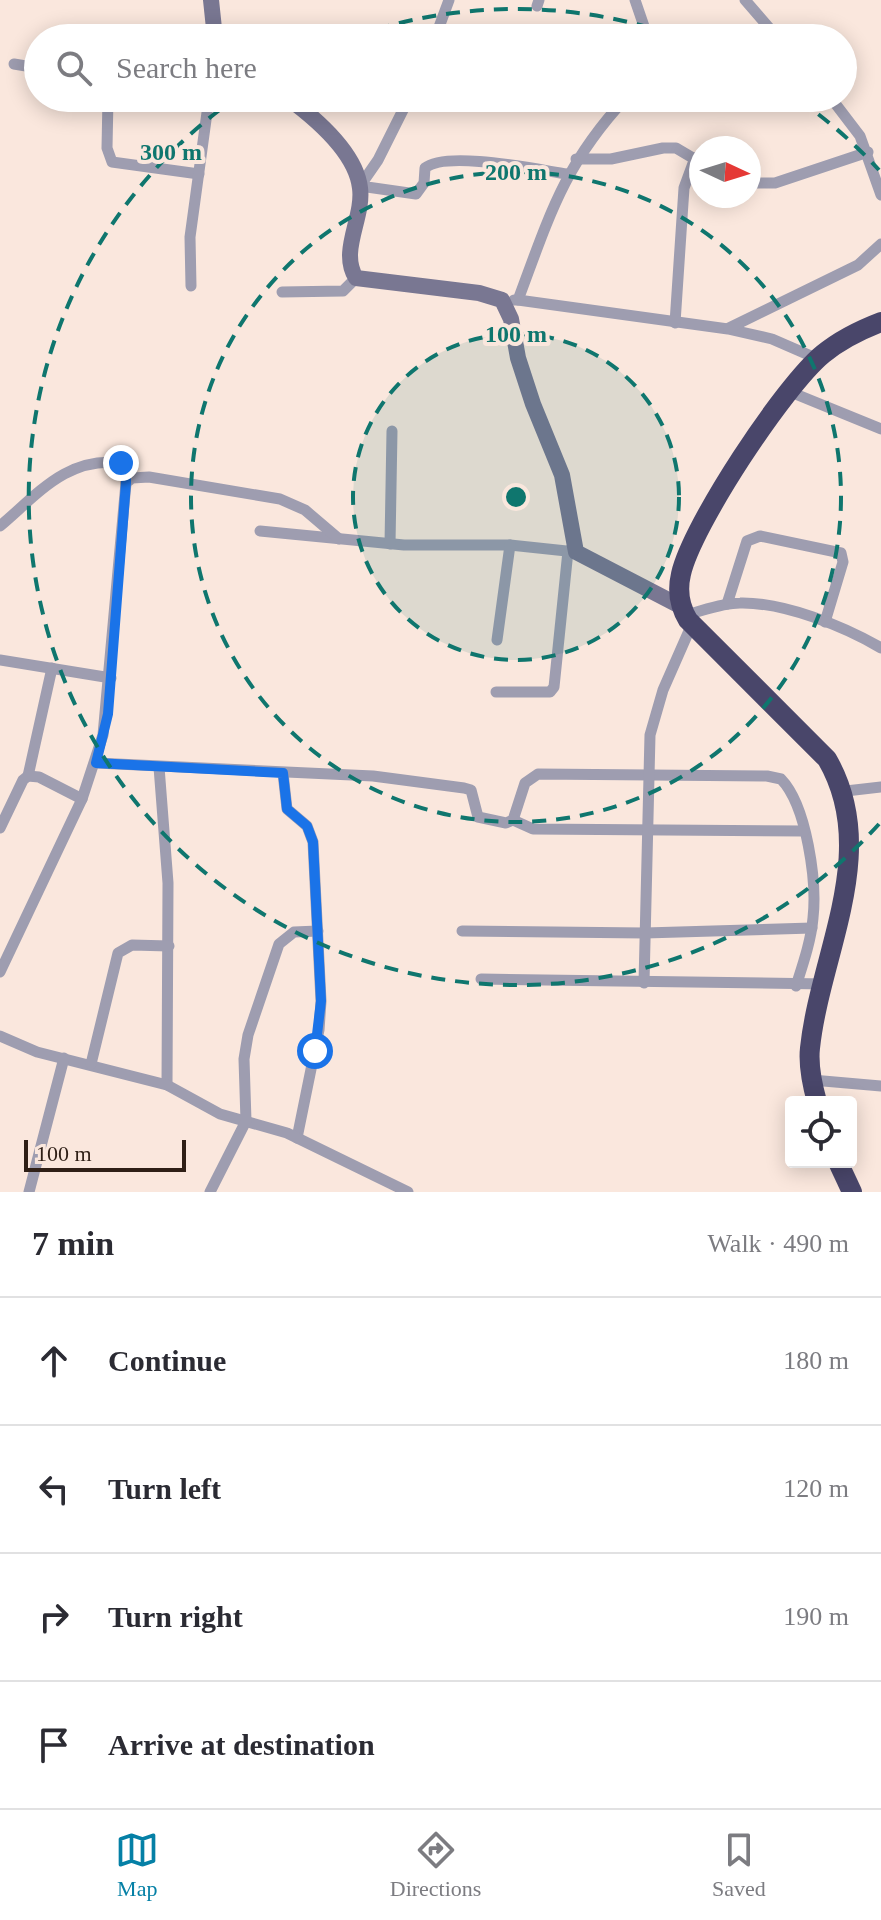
<!DOCTYPE html>
<meta charset="utf-8">
<style>
body{margin:0;font-family:"Times New Roman",serif;background:#f2f2f3;color:#2b2b33}
.controls{position:absolute;right:24px;bottom:24px;display:grid;overflow:hidden;border-radius:8px;box-shadow:0 4px 20px #0003}
.controls button{width:72px;height:72px;display:grid;place-items:center;padding:0;border:0;border-bottom:2px solid #e1e1e2;background:#fff;color:#2b2b33;font:40px sans-serif}
.compass{position:absolute;left:689px;top:136px;width:72px;height:72px;border-radius:50%;background:#fff;box-shadow:0 4px 20px #0003;rotate:94deg}
.scale{position:absolute;left:24px;bottom:20px;width:162px;box-sizing:border-box;padding-left:8px;border:4px solid #2f1f16;border-top:0;font-size:22px;line-height:28px;white-space:nowrap;color:#2f1f16;-webkit-text-stroke:6px #fae7dd;paint-order:stroke}
.stop{position:absolute;width:24px;height:24px;margin:-18px;border:6px solid #1a73e8;border-radius:50%;background:#fff}
.stop.end{background:#1a73e8;border-color:#fff;box-shadow:0 2px 8px #0008}
.list{margin:0;padding:0;list-style:none}
h2{display:flex;justify-content:space-between;align-items:center;height:104px;margin:0;padding:0 32px;font-size:34px}
h2 small{font-size:26px;font-weight:400;color:#7c7c81}
.list li{display:grid;grid-template-columns:52px 1fr auto;gap:24px;align-items:center;box-sizing:border-box;height:128px;padding:0 32px;border-top:2px solid #e1e1e2}
.list b{display:block;font-size:30px;white-space:nowrap}
.list em{font-size:26px;font-style:normal;color:#7c7c81}
.icon{flex:none;width:44px;height:44px;fill:none;stroke:currentColor;stroke-width:2;stroke-linecap:round;stroke-linejoin:round}
.map{position:relative;flex:none;width:881px;height:1192px;overflow:hidden}
.search{position:absolute;background:#fff;box-shadow:0 4px 20px #0003;left:24px;right:24px;top:24px;height:88px;display:flex;align-items:center;gap:20px;box-sizing:border-box;padding:0 28px;border-radius:44px;color:#7c7c81;font-size:30px}
.sheet{height:616px;background:#fff}
nav{display:flex;justify-content:space-around;align-items:center;box-sizing:border-box;height:112px;border-top:2px solid #e1e1e2;background:#fff;font-size:22px;color:#7c7c81}
nav a{display:grid;justify-items:center;gap:4px}
nav .on{color:#0580a6}
.map>svg:first-child{display:block}
.lines{fill:none;stroke-linecap:round;stroke-linejoin:round}
.street{stroke:#9e9db0;stroke-width:11}
.secondary{stroke:#797792;stroke-width:16}
.highway{stroke:#49466a;stroke-width:20}
.route{stroke:#1a73e8;stroke-width:10}
.ring{fill:none;stroke:#0f766e;stroke-width:4;stroke-dasharray:14 10}
.centre{fill:#0f766e;stroke:#fae7dd;stroke-width:4}
.ring-label{font-size:24px;text-anchor:middle;font-weight:bold;fill:#0f766e;stroke:#fae7dd;stroke-width:8;stroke-linejoin:round;paint-order:stroke}
</style>
<div class="map">
<svg width="881" height="1192" viewBox="0 0 881 1192">
<rect width="100%" height="100%" fill="#fae7dd"/>
<g class="lines">
<g class="street">
<polyline points="635,0 648,38"/>
<polyline points="745,0 778,38"/>
<polyline points="537,6 539,0"/>
<polyline points="118,38 132,32 159,38"/>
<polyline points="435,38 449,0"/>
<polyline points="14,64 38,68"/>
<polyline points="108,98 107,148 112,162 199,174"/>
<path d="M409 98 378 160 360 186 416 194 424 183 425 168C446 150 539 170 567 174"/>
<polyline points="831,98 860,136 881,195"/>
<polyline points="576,159 611,159 663,148 676,148 698,161"/>
<polyline points="749,183 775,183 868,152"/>
<polyline points="191,286 190,237 209,98"/>
<polyline points="282,292 343,291 356,278"/>
<path d="M514 300H518C549 217 564 164 626 98"/>
<polyline points="518,300 728,329 772,339 818,359"/>
<polyline points="675,323 684,188 695,158"/>
<polyline points="729,328 858,265 881,244"/>
<polyline points="788,391 881,429"/>
<path d="M0 526C37 495 67 456 121 463L126 467V483"/>
<polyline points="260,531 404,545 510,545 576,552"/>
<polyline points="390,544 392,431"/>
<polyline points="727,604 747,541 760,536 841,553 843,562 825,622"/>
<path d="M685 615C702 611 722 603 740 603 783 602 844 626 881 648"/>
<polyline points="497,640 510,545"/>
<polyline points="0,660 111,678"/>
<polyline points="496,692 550,692 554,687 568,551"/>
<path d="M96 763 373 776 464 788 471 790 478 817 506 823 513 820 525 783 538 774 767 776 781 779C807 806 817 882 813 918 811 941 803 964 796 986"/>
<polyline points="159,767 168,883 167,1085"/>
<polyline points="283,773 287,809 307,826 313,842 321,1001 319,1030 297,1138"/>
<polyline points="28,776 52,668"/>
<polyline points="846,791 881,787"/>
<polyline points="513,820 533,829 804,831"/>
<polyline points="0,828 23,780 28,776 39,777 82,799"/>
<polyline points="462,931 645,933 812,928"/>
<polyline points="0,972 82,799 103,735 126,483 132,478 149,477 280,499 305,510 339,539"/>
<polyline points="481,979 826,984"/>
<polyline points="644,983 650,735 663,690 692,624"/>
<polyline points="0,1036 37,1052 167,1085 220,1114 287,1133 408,1192"/>
<polyline points="91,1064 118,953 132,945 169,946"/>
<polyline points="812,1080 881,1086"/>
<polyline points="29,1192 64,1058"/>
<polyline points="210,1192 246,1121 244,1059 248,1035 279,944 294,932 318,931"/>
</g>
<g class="secondary">
<polyline points="211,0 215,38"/>
<path d="M288 98C315 118 356 153 360 188 364 218 339 251 356 278L479 293 502 300 511 319 518 358 533 404 562 475 576 552 680 606"/>
</g>
<g class="highway">
<path d="M817 1102C812 1084 808 1066 810 1048 820 953 881 852 827 759L688 620C679 605 677 591 681 574 692 525 784 386 823 354 840 340 860 330 881 322"/>
<polyline points="838,1162 852,1192"/>
</g>
</g>
<g class="lines">
<polyline class="route" points="121,463 126,467 126,483 108,714 96,763 283,773 287,809 307,826 313,842 321,1001 315,1051"/>
</g>
<circle cx="516" cy="497" r="163" fill="#0f766e" fill-opacity=".12"/>
<g class="ring">
<circle cx="516" cy="497" r="163"/>
<circle cx="516" cy="497" r="325"/>
<path d="M879 824A488 488 0 1 1 233 100M353 37A488 488 0 0 1 679 37M799 100A488 488 0 0 1 879 170"/>
</g>
<circle cx="516" cy="497" r="12" class="centre"/>
<g class="ring-label">
<text x="171" y="160">300 m</text>
<text x="516" y="180">200 m</text>
<text x="516" y="342">100 m</text>
</g>
</svg>
<div class="controls">
<button><svg class="icon" aria-label="locate" viewBox="0 0 24 24"><circle cx="12" cy="12" r="6"/><path d="M12 2v4M12 18v4M2 12h4M18 12h4"/></svg></button>
</div>
<svg class="compass" viewBox="-18 -18 36 36"><path d="M0-13l5 13h-10z" fill="#e53935"/><path d="M0 13l5-13h-10z" fill="#7c7c81"/></svg>
<div class="scale">100 m</div>
<div class="stop" style="left:315px;top:1051px"></div>
<div class="stop end" style="left:121px;top:463px"></div>
<div class="search"><svg class="icon" aria-label="search" viewBox="0 0 24 24"><circle cx="10" cy="10" r="6"/><path d="M15 15l6 6"/></svg>Search here</div>
</div>
<section class="sheet">
<h2>7 min<small>Walk · 490 m</small></h2>
<ul class="list">
<li><svg class="icon" aria-label="ahead" viewBox="0 0 24 24"><path d="M12 20V5M6 11l6-6 6 6"/></svg><div><b>Continue</b></div><em>180 m</em></li>
<li><svg class="icon" aria-label="left" viewBox="0 0 24 24"><path d="M17 20v-9H6M10 6l-5 5 5 5"/></svg><div><b>Turn left</b></div><em>120 m</em></li>
<li><svg class="icon" aria-label="right" viewBox="0 0 24 24"><path d="M7 20v-9h11M14 6l5 5-5 5"/></svg><div><b>Turn right</b></div><em>190 m</em></li>
<li><svg class="icon" aria-label="arrive" viewBox="0 0 24 24"><path d="M6 21V4h12l-3 4 3 4H6"/></svg><div><b>Arrive at destination</b></div></li>
</ul>
</section>
<nav>
<a class="on"><svg class="icon" aria-label="map" viewBox="0 0 24 24"><path d="M3 6l6-2 6 2 6-2v14l-6 2-6-2-6 2zM9 4v14M15 6v14"/></svg>Map</a>
<a><svg class="icon" aria-label="directions" viewBox="0 0 24 24"><path d="M12 3l9 9-9 9-9-9zM9 14v-3h6M13 9l2 2-2 2"/></svg>Directions</a>
<a><svg class="icon" aria-label="saved" viewBox="0 0 24 24"><path d="M7 4h10v16l-5-4-5 4z"/></svg>Saved</a>
</nav>
